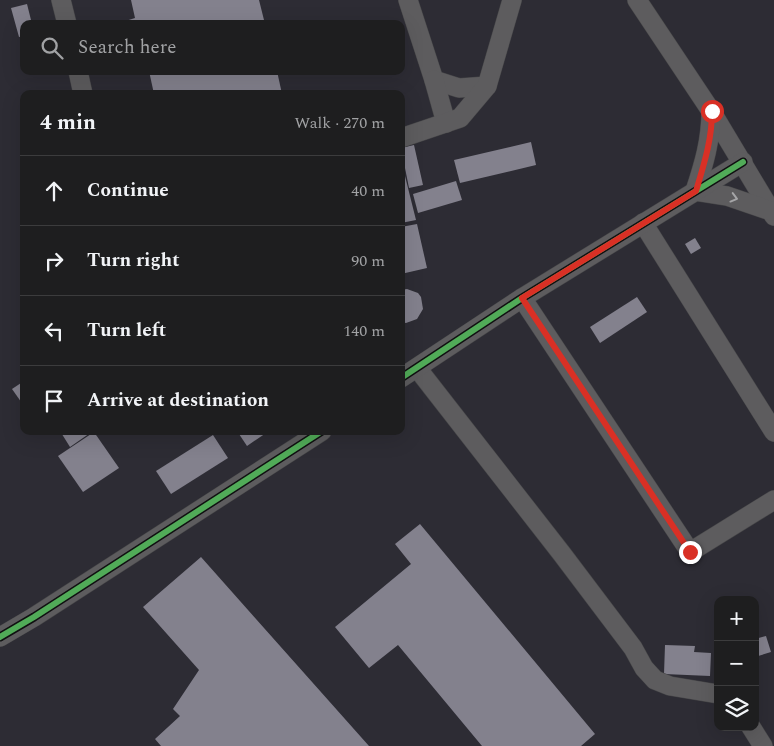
<!DOCTYPE html>
<meta charset="utf-8">
<style>
body{margin:0;font-family:Spectral,serif;background:#2b2b2c;color:#f1f3f6}
.controls{position:absolute;right:15px;bottom:15px;display:grid;overflow:hidden;border-radius:10px;box-shadow:0 5px 20px #0002}
.controls button{width:45px;height:45px;display:grid;place-items:center;padding:0;border:0;border-bottom:1px solid #3c3c3d;background:#1e1e1f;color:#f1f3f6;font:25px sans-serif}
.stop{position:absolute;width:15px;height:15px;margin:-11px;border:4px solid #d93025;border-radius:50%;background:#fff}
.stop.end{background:#d93025;border-color:#fff;box-shadow:0 1px 5px #0008}
.list{margin:0;padding:0;list-style:none}
h2{display:flex;justify-content:space-between;align-items:center;height:65px;margin:0;padding:0 20px;font-size:21px}
h2 small{font-size:16px;font-weight:400;color:#a1a2a4}
.list li{display:grid;grid-template-columns:32px 1fr auto;gap:15px;align-items:center;box-sizing:border-box;height:70px;padding:0 20px;border-top:1px solid #3c3c3d}
.list b{display:block;font-size:19px;white-space:nowrap}
.list em{font-size:16px;font-style:normal;color:#a1a2a4}
.icon{flex:none;width:28px;height:28px;fill:none;stroke:currentColor;stroke-width:2;stroke-linecap:round;stroke-linejoin:round}
.map{position:relative;flex:none;width:774px;height:746px;overflow:hidden}
.search{position:absolute;background:#1e1e1f;box-shadow:0 5px 20px #0002;left:20px;top:20px;width:385px;height:55px;display:flex;align-items:center;gap:12px;box-sizing:border-box;padding:0 18px;border-radius:10px;color:#a1a2a4;font-size:19px}
.panel{position:absolute;background:#1e1e1f;box-shadow:0 5px 20px #0002;left:20px;top:90px;width:385px;height:345px;border-radius:10px}
.map>svg:first-child{display:block}
.built{fill:#2d2c34;fill-rule:evenodd}
.building{fill:#83818d}
.lines{fill:none;stroke-linecap:round;stroke-linejoin:round}
.minor-casing{stroke:#464648;stroke-width:20}
.minor{stroke:#5d5c5e;stroke-width:19}
.cycleway-casing{stroke:#101011;stroke-width:9}
.cycleway{stroke:#51ab58;stroke-width:6}
.oneway{stroke:#a5a5a7}
.route{stroke:#d93025;stroke-width:6}
</style>
<div class="map">
<svg width="774" height="746" viewBox="0 0 774 746">
<rect width="100%" height="100%" fill="#282829"/>
<path class="built" d="M0 0H774V746H0ZM24 24H401V71H24ZM24 94H401V431H24ZM718 600H755V727H718Z"/>
<g class="building">
<polygon points="131,0 259,0 265,24 116,24 135,18"/>
<polygon points="27,4 32,24 24,24 24,36 19,37 11,8"/>
<polygon points="149,71 277,71 282,94 154,94"/>
<polygon points="531,142 536,165 460,183 454,160"/>
<polygon points="414,145 423,185 409,188 401,148"/>
<polygon points="401,160 416,220 401,223"/>
<polygon points="456,181 462,200 418,213 413,194"/>
<polygon points="417,224 427,268 401,274 401,227"/>
<polygon points="695,238 701,248 691,254 685,244"/>
<polygon points="407,289 418,293 421,297 423,309 417,319 406,323 401,322 401,290"/>
<polygon points="637,297 647,312 600,343 590,327"/>
<polygon points="24,381 24,406 12,389"/>
<polygon points="60,431 93,431 70,447"/>
<polygon points="237,431 269,431 247,446"/>
<polygon points="94,432 119,468 83,492 58,456"/>
<polygon points="213,435 228,458 171,494 156,471"/>
<polygon points="420,524 595,734 581,746 482,746 398,645 369,668 335,627 411,564 395,544"/>
<polygon points="201,557 369,746 161,746 155,739 180,716 173,709 199,670 143,607"/>
<polygon points="766,636 771,652 755,657 755,639"/>
<polygon points="665,645 695,646 694,652 711,653 710,676 664,674"/>
</g>
<g class="lines">
<g class="minor-casing">
<g id="minor">
<polyline points="61,0 67,24"/>
<polyline points="408,0 434,80 459,88 487,86"/>
<polyline points="637,0 711,111 774,216"/>
<polyline points="78,71 83,94"/>
<polyline points="434,80 446,123"/>
<path d="M711 111C711 140 704 164 695 191L727 196 771 211"/>
<polyline points="401,138 460,118 487,86 512,0"/>
<polyline points="643,223 774,432"/>
<polyline points="522,298 690,552 774,500"/>
<polyline points="417,368 562,554 633,648 644,668 655,680 670,686 718,694"/>
<polyline points="401,378 522,298 743,162"/>
<polyline points="0,637 34,617 322,431"/>
<polyline points="751,727 763,746"/>
</g>
</g>
<use href="#minor" class="minor"/>
<g class="cycleway-casing">
<g id="cycleway">
<polyline points="401,378 522,298 743,162"/>
<polyline points="0,637 34,617 322,431"/>
</g>
</g>
<use href="#cycleway" class="cycleway"/>
</g>
<defs><path id="oneway-chevron" d="M-2-3.5L2.5 0L-2 3.5" fill="none" stroke-width="1.6" stroke-linecap="round" stroke-linejoin="round" transform="scale(1.25)"/></defs>
<use class="oneway" href="#oneway-chevron" transform="translate(734 198) rotate(15)"/>
<g class="lines">
<path class="route" d="M690 552 522 298 696 191C704 164 712 140 712 111"/>
</g>
</svg>
<div class="controls">
<button>+</button>
<button>−</button>
<button><svg class="icon" aria-label="layers" viewBox="0 0 24 24"><path d="M12 4l9 5-9 5-9-5zM3 14l9 5 9-5"/></svg></button>
</div>
<div class="stop" style="left:712px;top:111px"></div>
<div class="stop end" style="left:690px;top:552px"></div>
<div class="search"><svg class="icon" aria-label="search" viewBox="0 0 24 24"><circle cx="10" cy="10" r="6"/><path d="M15 15l6 6"/></svg>Search here</div>
<section class="panel">
<h2>4 min<small>Walk · 270 m</small></h2>
<ul class="list">
<li><svg class="icon" aria-label="ahead" viewBox="0 0 24 24"><path d="M12 20V5M6 11l6-6 6 6"/></svg><div><b>Continue</b></div><em>40 m</em></li>
<li><svg class="icon" aria-label="right" viewBox="0 0 24 24"><path d="M7 20v-9h11M14 6l5 5-5 5"/></svg><div><b>Turn right</b></div><em>90 m</em></li>
<li><svg class="icon" aria-label="left" viewBox="0 0 24 24"><path d="M17 20v-9H6M10 6l-5 5 5 5"/></svg><div><b>Turn left</b></div><em>140 m</em></li>
<li><svg class="icon" aria-label="arrive" viewBox="0 0 24 24"><path d="M6 21V4h12l-3 4 3 4H6"/></svg><div><b>Arrive at destination</b></div></li>
</ul>
</section>
</div>
